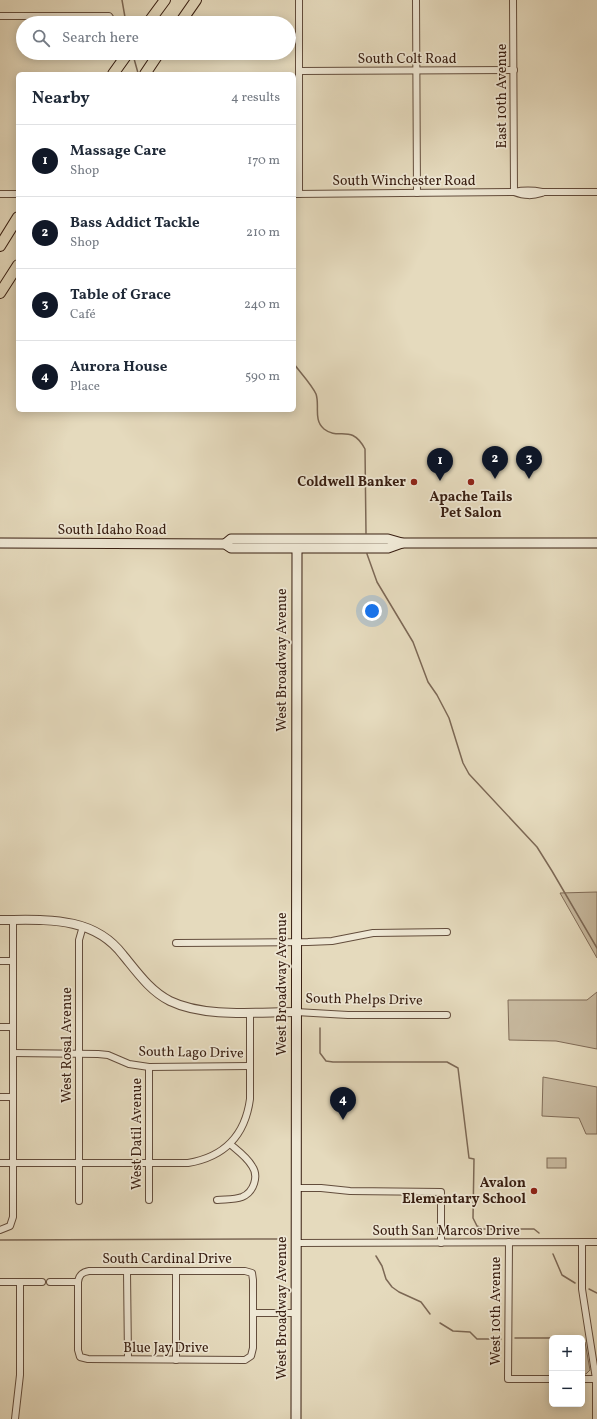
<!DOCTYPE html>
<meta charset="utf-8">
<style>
body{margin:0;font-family:Vollkorn,serif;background:#f6f6f7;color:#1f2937}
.controls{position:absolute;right:12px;bottom:12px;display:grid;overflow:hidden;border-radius:6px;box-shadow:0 2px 10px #0003}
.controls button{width:36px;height:36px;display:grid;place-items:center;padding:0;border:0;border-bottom:1px solid #e0e1e3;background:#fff;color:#1f2937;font:20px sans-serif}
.you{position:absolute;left:372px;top:611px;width:14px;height:14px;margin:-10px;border:3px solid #fff;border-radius:50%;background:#1a73e8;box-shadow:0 0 0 6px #1a73e833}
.badge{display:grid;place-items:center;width:26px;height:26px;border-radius:50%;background:#111827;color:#fff;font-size:13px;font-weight:700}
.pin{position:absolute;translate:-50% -33px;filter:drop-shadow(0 1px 2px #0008)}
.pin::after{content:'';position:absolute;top:21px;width:14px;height:12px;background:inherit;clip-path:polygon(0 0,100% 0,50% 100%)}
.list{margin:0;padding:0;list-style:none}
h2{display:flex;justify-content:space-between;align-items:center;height:52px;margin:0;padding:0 16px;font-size:17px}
h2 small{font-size:13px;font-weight:400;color:#747a83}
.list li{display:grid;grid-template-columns:26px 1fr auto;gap:12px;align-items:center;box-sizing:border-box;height:72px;padding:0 16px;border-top:1px solid #e0e1e3}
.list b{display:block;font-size:15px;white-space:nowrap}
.list p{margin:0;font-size:13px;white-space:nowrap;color:#747a83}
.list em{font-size:13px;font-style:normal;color:#747a83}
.icon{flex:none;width:22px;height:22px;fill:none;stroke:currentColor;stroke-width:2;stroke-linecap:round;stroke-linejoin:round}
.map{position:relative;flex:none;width:597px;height:1419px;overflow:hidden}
.search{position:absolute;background:#fff;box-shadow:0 2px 10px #0003;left:16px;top:16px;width:280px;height:44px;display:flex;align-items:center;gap:10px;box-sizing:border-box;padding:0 14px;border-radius:22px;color:#747a83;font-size:15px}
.panel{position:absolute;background:#fff;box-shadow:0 2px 10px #0003;left:16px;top:72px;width:280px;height:340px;border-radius:6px}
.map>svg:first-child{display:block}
.green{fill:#c8baa0;stroke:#806c58}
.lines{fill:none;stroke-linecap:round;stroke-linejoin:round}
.stream{stroke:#7c6855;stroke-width:1.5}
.minor-casing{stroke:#634d3c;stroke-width:8}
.tertiary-casing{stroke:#634d3c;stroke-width:10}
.secondary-casing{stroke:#381e11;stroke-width:11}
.primary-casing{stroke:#381e11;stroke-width:12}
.minor{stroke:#eee7d4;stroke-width:6}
.tertiary{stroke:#eee7d4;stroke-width:8}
.secondary{stroke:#eee7d4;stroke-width:9}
.primary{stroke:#e5dabd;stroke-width:10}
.poi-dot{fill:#8f2418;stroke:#eee7d4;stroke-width:1.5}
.labels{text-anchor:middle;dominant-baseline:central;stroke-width:3.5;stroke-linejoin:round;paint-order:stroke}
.street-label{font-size:14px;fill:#381e11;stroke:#eee7d4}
.poi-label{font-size:14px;font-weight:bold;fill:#381e11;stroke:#eee7d4;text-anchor:end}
</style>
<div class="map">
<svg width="597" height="1419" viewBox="0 0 597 1419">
<rect width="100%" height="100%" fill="#e5dabd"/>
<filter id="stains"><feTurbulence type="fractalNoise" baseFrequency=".005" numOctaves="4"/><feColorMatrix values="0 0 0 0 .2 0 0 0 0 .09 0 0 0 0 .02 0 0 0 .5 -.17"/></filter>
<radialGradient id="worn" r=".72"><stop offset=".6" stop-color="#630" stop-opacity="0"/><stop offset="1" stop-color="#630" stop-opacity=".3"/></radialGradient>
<g class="green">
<polygon points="597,892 597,958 560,893"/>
<polygon points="597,992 597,1049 556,1041 509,1040 508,1000 587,1000"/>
<polygon points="543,1077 597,1087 597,1134 586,1134 579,1118 542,1116"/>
<rect x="547" y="1158" width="19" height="10"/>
<polygon points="582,1342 585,1342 590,1370 586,1374 582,1374"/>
</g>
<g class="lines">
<g class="stream">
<polyline points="122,0 126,23"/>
<polyline points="133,55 138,73"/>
<path d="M294 364C300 372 312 385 316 394 320 405 313 420 324 429 339 441 351 423 365 449L366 533"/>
<polyline points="367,554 377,582 413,642 428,682 437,695 449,718 463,763 469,774 537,847 552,871 597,948"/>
<polyline points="320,1028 320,1053 326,1061 333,1062 447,1062 458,1068 469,1158 474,1159 473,1218 477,1226 484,1229 534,1229 539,1233"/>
<polyline points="0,1240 285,1239"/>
<polyline points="553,1254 562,1275 575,1283"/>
<polyline points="376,1256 382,1266 386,1279 392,1287 399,1292 421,1302 430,1314"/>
<polyline points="589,1289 597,1293"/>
<polyline points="440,1323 453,1331 470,1332 477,1339 501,1339"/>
<polyline points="515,1338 552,1338"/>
<polyline points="582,1338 583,1338"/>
</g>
<g class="minor-casing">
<g id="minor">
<polyline points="299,0 299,194"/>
<polyline points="416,0 417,193"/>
<polyline points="513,0 514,192"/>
<polyline points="0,16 109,16 114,23"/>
<polyline points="299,71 514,70"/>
<path d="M514 192C525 196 532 196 542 193"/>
<polyline points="0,194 18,194"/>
<path d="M294 194 514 192C524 190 532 190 542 192H597"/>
<polyline points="176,943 308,942 332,941 373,933 447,932"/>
<polyline points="0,961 13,961"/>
<polyline points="296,1012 348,1015 447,1015"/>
<polyline points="0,1027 13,1027"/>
<polyline points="13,1053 98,1054 108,1055 129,1064 149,1067 250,1066"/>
<polyline points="0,1097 13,1097"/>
<path d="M0 1163H188C224 1157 245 1136 250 1099V1012"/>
<polyline points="296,1188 321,1188 350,1191 441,1192 441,1243"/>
<polyline points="149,1200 149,1067"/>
<path d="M217 1200C225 1199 234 1200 242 1197 254 1192 259 1176 252 1166 247 1157 237 1150 230 1144"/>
<polyline points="79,1201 79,940 83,926"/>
<polyline points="0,1230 10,1226 13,1217 13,920"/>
<polyline points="509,1242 508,1379 552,1379"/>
<polyline points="582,1242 582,1289 596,1379 596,1419"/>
<polyline points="296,1243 597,1242"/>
<path d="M89 1271H245L252 1273 253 1280V1348L251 1356 245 1360 88 1359 80 1357 78 1350V1282C79 1275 82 1272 89 1271Z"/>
<polyline points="127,1271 128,1359"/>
<polyline points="0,1282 42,1282"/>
<polyline points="50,1282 78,1282"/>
<polyline points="253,1313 296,1313"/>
<polyline points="176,1360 176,1271"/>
<polyline points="582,1379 596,1379"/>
<polyline points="15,1419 20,1375 20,1282"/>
</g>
</g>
<g class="tertiary-casing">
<path id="tertiary" d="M0 920C44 920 93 915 123 955 137 972 150 991 170 1001 205 1018 258 1012 296 1012"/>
</g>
<g class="secondary-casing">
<g id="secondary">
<polyline points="0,543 225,544 231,548 388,548 402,543"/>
<polyline points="225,544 231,539 388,539 402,543 597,543"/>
<polyline points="296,1419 297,549"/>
</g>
</g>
<g class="primary-casing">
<g id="primary">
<polyline points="148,23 165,0"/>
<polyline points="180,23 196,0"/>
<polyline points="113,74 128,53"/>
<polyline points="145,74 159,53"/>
<polyline points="0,246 18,217"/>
<polyline points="0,293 18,265"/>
</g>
</g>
<use href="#minor" class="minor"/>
<use href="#tertiary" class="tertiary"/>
<use href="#secondary" class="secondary"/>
<use href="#primary" class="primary"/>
</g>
<g class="poi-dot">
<circle cx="414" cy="482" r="4"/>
<circle cx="471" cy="482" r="4"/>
<circle cx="534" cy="1191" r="4"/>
</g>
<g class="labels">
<g class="street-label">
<text x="407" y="59">South Colt Road</text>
<text transform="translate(502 96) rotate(-90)">East 10th Avenue</text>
<text x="404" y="181">South Winchester Road</text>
<text x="112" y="530">South Idaho Road</text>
<text transform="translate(282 660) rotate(-90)">West Broadway Avenue</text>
<text transform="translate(282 984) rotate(-90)">West Broadway Avenue</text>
<text transform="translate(364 1000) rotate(1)">South Phelps Drive</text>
<text transform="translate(67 1045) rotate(-90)">West Rosal Avenue</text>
<text transform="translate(191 1053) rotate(1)">South Lago Drive</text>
<text transform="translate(137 1134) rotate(-90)">West Datil Avenue</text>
<text x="446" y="1231">South San Marcos Drive</text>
<text x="167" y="1259">South Cardinal Drive</text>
<text transform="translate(282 1308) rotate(-90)">West Broadway Avenue</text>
<text transform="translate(496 1311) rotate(-90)">West 10th Avenue</text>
<text x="166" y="1348">Blue Jay Drive</text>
</g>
<g class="poi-label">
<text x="406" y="482">Coldwell Banker</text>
<text x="471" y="497" text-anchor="middle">Apache Tails<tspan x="471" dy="16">Pet Salon</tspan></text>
<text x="526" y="1183">Avalon<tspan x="526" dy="16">Elementary School</tspan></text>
</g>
</g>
<rect width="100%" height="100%" filter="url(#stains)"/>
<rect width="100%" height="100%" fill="url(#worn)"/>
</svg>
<div class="controls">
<button>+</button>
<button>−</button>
</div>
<div class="you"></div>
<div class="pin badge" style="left:440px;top:481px">1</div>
<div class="pin badge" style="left:495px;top:479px">2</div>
<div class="pin badge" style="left:529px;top:479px">3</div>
<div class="pin badge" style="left:343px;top:1120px">4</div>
<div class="search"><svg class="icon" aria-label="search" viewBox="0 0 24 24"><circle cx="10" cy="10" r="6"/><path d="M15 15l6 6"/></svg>Search here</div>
<section class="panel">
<h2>Nearby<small>4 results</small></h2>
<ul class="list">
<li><span class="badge">1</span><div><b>Massage Care</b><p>Shop</p></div><em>170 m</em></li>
<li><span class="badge">2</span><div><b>Bass Addict Tackle</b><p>Shop</p></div><em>210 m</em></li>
<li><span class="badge">3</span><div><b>Table of Grace</b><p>Café</p></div><em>240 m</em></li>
<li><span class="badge">4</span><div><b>Aurora House</b><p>Place</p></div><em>590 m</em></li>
</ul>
</section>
</div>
